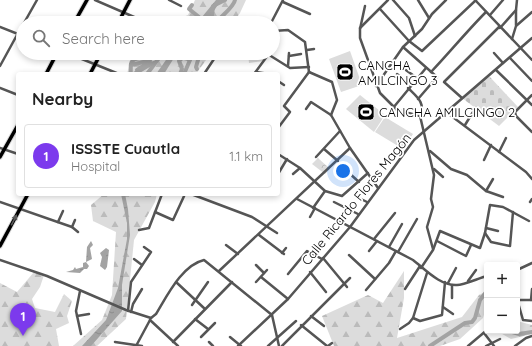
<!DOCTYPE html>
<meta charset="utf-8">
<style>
body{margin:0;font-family:Quicksand,sans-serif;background:#f6f6f6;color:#222}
.controls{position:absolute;right:12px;bottom:12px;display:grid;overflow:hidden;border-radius:4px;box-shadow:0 2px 6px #0003}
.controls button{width:36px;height:36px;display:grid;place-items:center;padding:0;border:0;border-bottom:1px solid #e0e0e0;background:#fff;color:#222;font:20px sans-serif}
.you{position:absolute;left:343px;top:171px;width:14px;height:14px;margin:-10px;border:3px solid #fff;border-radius:50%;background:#1a73e8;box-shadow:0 0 0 6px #1a73e833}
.badge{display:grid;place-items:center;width:26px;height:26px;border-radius:50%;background:#7c3aed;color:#fff;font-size:13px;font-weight:700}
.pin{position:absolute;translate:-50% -33px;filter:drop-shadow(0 1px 2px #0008)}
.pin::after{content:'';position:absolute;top:21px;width:14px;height:12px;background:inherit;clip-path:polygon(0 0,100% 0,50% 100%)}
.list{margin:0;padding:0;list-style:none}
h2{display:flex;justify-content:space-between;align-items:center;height:52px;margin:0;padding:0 16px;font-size:17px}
h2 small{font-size:13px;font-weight:400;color:#767676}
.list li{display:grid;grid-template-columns:26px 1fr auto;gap:12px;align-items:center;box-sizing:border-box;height:64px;margin:0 8px 8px;padding:0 8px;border:1px solid #e0e0e0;border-radius:4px}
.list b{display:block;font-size:15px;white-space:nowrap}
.list p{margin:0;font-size:13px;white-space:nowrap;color:#767676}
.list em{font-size:13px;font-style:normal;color:#767676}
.icon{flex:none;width:22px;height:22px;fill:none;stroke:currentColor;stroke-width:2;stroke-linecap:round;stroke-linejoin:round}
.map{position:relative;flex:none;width:532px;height:346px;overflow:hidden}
.search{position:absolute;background:#fff;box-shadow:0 2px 6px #0003;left:16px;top:16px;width:264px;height:44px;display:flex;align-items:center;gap:10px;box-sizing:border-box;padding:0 14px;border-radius:22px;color:#767676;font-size:15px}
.panel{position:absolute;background:#fff;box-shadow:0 2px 6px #0003;left:16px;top:72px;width:264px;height:124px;border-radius:4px}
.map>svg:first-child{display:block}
.forest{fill:url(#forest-firs)}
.cemetery{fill:url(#cemetery-stones)}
.park{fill:url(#park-crowns)}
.pitch{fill:#dcdcdc}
.water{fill:url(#water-ripples)}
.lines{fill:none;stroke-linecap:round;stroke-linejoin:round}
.river{stroke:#a3a3a3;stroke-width:4}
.major-casing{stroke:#dbdbdb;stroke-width:5.5}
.minor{stroke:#555;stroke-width:2.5}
.major{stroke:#000;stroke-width:3.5}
.oneway{fill:#595959}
.labels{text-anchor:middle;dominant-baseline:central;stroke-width:3.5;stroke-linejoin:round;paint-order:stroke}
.poi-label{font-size:13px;fill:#000;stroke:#fff;text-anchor:start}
.street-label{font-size:13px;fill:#000;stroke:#fff}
</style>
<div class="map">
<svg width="532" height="346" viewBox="0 0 532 346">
<defs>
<pattern id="forest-firs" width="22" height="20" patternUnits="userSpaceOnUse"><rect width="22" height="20" fill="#dcdcdc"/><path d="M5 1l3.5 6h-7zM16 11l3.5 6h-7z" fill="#bbb"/></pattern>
<pattern id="cemetery-stones" width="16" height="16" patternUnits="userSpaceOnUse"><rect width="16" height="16" fill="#dcdcdc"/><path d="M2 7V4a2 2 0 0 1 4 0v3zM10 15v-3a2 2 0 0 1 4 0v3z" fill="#bbb"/></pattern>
<pattern id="park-crowns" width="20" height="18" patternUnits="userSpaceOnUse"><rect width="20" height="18" fill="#dcdcdc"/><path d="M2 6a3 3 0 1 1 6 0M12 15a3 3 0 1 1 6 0" fill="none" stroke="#bbb"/></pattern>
<pattern id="water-ripples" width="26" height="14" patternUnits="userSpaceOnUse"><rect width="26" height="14" fill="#a3a3a3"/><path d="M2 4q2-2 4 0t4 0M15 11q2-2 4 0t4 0" fill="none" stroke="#8b8b8b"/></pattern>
</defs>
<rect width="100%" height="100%" fill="#fff"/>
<g class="forest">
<polygon points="195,0 246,0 240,13 233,23 169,23 188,15"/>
<polygon points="139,53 211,53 196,74 127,74 130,62"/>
<polygon points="104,194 157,194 155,202 134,240 126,319 97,346 73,346 102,320 112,295 116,232 93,221 91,205"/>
<polygon points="404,271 404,298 397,338 462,317 479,295 487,291 487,305 483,318 460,339 440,346 334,346 322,316 368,295 383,303"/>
<polygon points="34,272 44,275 40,287 32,299 35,308 55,312 64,294 72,301 67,316 69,323 56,329 59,346 0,346 0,283 17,292"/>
<polygon points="517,321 532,325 532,334 511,339 497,331 517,331"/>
</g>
<polygon class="cemetery" points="489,76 518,107 499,126 462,98"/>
<g class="park">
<polygon points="248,53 266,53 268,55 264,61 249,63"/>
<polygon points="318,158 330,169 325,174 312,164"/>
</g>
<g class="pitch">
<polygon points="350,51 362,85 341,92 329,59"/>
<polygon points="360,95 385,115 374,132 346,109"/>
<polygon points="385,117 413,134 403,149 375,132"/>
</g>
<g class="water">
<polygon points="216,0 221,0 206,23 197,23"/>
<polygon points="171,53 177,53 164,74 156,74"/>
<polygon points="121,194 125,194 128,209 130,235 122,285 122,311 91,346 82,346 106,320 118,288 127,239 127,223"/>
<polygon points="91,241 93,245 90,248 92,259 86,262 89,266 87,269 84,269 80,273 66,272 73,270 75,267 76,269 83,267 83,263 86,262 87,247"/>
<polygon points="106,248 109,250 107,267 105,270 100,266 102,257 100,253"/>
</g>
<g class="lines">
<g class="river">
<polyline points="189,23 199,17 189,9 192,5"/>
<polyline points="206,23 212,15 213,6 225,0"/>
<path d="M216 23C221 16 234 7 235 0"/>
<polyline points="181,57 188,59 190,53"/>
<polyline points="131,65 148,61 151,64 154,63"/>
<polyline points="197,69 196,67 200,53"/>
<polyline points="137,70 146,64"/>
<path d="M130 74C132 70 130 67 131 64 133 56 144 58 150 60"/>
<polyline points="134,74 151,64"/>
<polyline points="147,74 162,54 165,53"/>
<polyline points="180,74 182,69 179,61 187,53"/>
<polyline points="184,74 193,53"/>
<polyline points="509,331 519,334 532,332"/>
<polyline points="430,346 465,323 472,322 475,318 480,300 487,291"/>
</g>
<g class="major-casing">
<g id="major">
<polyline points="74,23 87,0"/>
<polyline points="118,23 130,0"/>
<polyline points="46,74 57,53"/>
<polyline points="90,74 101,53"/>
<polyline points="0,157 18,125"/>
<polyline points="0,246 28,194"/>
</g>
</g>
<g class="minor">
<polyline points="95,0 148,23"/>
<polyline points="169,0 181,6"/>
<polyline points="393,0 409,18 415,36"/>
<polyline points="418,0 429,18"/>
<polyline points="475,0 532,60"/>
<polyline points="283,2 310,14"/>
<polyline points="365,6 360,29 360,38 380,93 397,110 420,116"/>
<polyline points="380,9 409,41 422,51 476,0"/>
<polyline points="516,10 516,25"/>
<polyline points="490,15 503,0"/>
<polyline points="24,23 37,0"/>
<polyline points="271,23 283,0"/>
<polyline points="0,27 23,36"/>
<polyline points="360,28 388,0"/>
<polyline points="500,28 516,10 517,0"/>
<polyline points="273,31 288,30 305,42 309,72"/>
<polyline points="512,39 516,26 532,12"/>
<polyline points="403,47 437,77 418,99"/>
<polyline points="307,50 314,49"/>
<polyline points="67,53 119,74"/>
<polyline points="266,53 290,68 309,67"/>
<polyline points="494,53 503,63"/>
<polyline points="289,56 301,54"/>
<polyline points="510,58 532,81"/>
<polyline points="0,66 23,24"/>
<polyline points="288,66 289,53"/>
<polyline points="403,68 417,78"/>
<polyline points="496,70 532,105"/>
<polyline points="256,72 269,74"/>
<polyline points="309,72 332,82 337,100 331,115"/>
<path d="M431 72C450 52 467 31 486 12"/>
<polyline points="204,74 216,56 231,53"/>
<polyline points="254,74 268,55"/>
<polyline points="397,74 411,85"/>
<polyline points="278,81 284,85"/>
<polyline points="376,86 403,47 422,29 432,14 446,0"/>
<polyline points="0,88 18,95"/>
<path d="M408 88C417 97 426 103 420 116"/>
<polyline points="532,95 515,112 516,116 532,132"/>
<polyline points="462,98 444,82 499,27"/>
<polyline points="393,108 426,68"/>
<polyline points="306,109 311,102 331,115"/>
<polyline points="446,112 526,172 532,179"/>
<polyline points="331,115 350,148 378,188"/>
<polyline points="420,116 434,175 431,199 433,207 427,227 433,249"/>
<polyline points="465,125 473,112"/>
<polyline points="278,128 290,112 284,106 309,72"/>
<polyline points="0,148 18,154"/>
<polyline points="324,149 338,161"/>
<polyline points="430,151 451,169 467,175 486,191 503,197"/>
<polyline points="499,152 506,138"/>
<polyline points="278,154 300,168 325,191 342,196 368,173"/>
<polyline points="316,157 340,131"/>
<polyline points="484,160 491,145"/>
<polyline points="434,169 443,177"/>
<polyline points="278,174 287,159"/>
<polyline points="293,174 300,168"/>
<polyline points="343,179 349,173 359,182"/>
<polyline points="486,191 493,179"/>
<polyline points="191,194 252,217 277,233"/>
<polyline points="357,197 367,202"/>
<path d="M297 199 413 260C425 269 440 286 457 285 464 285 479 278 487 276"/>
<polyline points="0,202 72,227 78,232"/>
<polyline points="334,202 358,214"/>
<polyline points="530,202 532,199"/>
<polyline points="313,208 325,191"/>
<polyline points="155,212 173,220 185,194"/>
<polyline points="310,217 315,208"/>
<polyline points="58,222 63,211"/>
<polyline points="72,227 75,220"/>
<polyline points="486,228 498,231"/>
<polyline points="139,230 149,228 162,194"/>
<polyline points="485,233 491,242 510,246 513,212"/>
<polyline points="259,235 284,254"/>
<polyline points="374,239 395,213"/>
<polyline points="437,241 466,256 471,245"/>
<polyline points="226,245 238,254"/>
<polyline points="389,247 402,224"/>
<polyline points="369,251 377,241"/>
<polyline points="398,252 417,219"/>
<polyline points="282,253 286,248"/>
<polyline points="349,255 375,279"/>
<polyline points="323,258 347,287"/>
<polyline points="134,259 142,265"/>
<polyline points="0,260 47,276 126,310 151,318"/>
<polyline points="256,265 264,273"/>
<polyline points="421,268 433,250 440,231 480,248 485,233 490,205 503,207 529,221"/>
<polyline points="517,270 532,263"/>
<polyline points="219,271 350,148"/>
<polyline points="310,272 326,292"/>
<polyline points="288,274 307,251 322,259"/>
<polyline points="261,277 288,299"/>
<polyline points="468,281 476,270"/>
<polyline points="176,282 205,309"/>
<polyline points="256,282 267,270"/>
<polyline points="448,283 456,268"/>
<polyline points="405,289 420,266"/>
<polyline points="366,290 389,263 396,251"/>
<polyline points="80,291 76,311 81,334"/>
<polyline points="452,298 452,285"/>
<polyline points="517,299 523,320 532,321"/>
<polyline points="518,300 532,300"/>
<polyline points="531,300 532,289"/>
<polyline points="192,305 208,282"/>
<polyline points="443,307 453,314"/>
<polyline points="128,311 131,282 151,252 144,247"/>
<polyline points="131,312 133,304 142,289"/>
<polyline points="77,316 89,314"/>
<polyline points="311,316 324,326"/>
<path d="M151 318 156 314C167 296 182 265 204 260L272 315 279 346"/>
<polyline points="413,318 420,321 442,315 445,282"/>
<polyline points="195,319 208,329"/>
<polyline points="150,320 178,346"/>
<polyline points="301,325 327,346"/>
<polyline points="400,329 409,323 413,318 427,273"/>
<polyline points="484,333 494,346"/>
<polyline points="201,337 215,323"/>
<polyline points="230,337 241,346"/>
<polyline points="115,342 142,346"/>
<polyline points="173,342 232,282"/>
<polyline points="209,342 213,346"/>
<polyline points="136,346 150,320"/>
<polyline points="238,346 288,299 350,227 414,140 532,38"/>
<polyline points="268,346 296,321"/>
<polyline points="282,346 350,278"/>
<polyline points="328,346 332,343"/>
<polyline points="468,346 487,330"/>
<polyline points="486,346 500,339"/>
<polyline points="515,346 526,338 532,336"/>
</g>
<use href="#major" class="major"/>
</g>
<defs><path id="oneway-solid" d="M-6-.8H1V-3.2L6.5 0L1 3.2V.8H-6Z"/></defs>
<use class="oneway" href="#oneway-solid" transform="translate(14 220) rotate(-63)"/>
<defs>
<g id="stadium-square" transform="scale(0.9)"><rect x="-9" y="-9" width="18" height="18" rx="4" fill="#000" stroke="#fff"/><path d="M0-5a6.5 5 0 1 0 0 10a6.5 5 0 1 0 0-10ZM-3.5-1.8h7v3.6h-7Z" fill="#fff"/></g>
</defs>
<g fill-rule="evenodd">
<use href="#stadium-square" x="345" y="72"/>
<use href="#stadium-square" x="366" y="112"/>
</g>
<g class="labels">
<g class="poi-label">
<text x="358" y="65">CANCHA<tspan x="358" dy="15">AMILCINGO 3</tspan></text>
<text x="379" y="112">CANCHA AMILCINGO 2</text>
</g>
<g class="street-label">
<text transform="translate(356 199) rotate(-51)">Calle Ricardo Flores Magón</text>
</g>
</g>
</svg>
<div class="controls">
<button>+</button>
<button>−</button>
</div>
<div class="you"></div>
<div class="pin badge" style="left:23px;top:336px">1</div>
<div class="search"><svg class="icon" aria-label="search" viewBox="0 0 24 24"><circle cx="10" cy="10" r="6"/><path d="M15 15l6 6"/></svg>Search here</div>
<section class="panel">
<h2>Nearby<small></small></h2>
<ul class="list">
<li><span class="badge">1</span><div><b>ISSSTE Cuautla</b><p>Hospital</p></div><em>1.1 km</em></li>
</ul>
</section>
</div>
